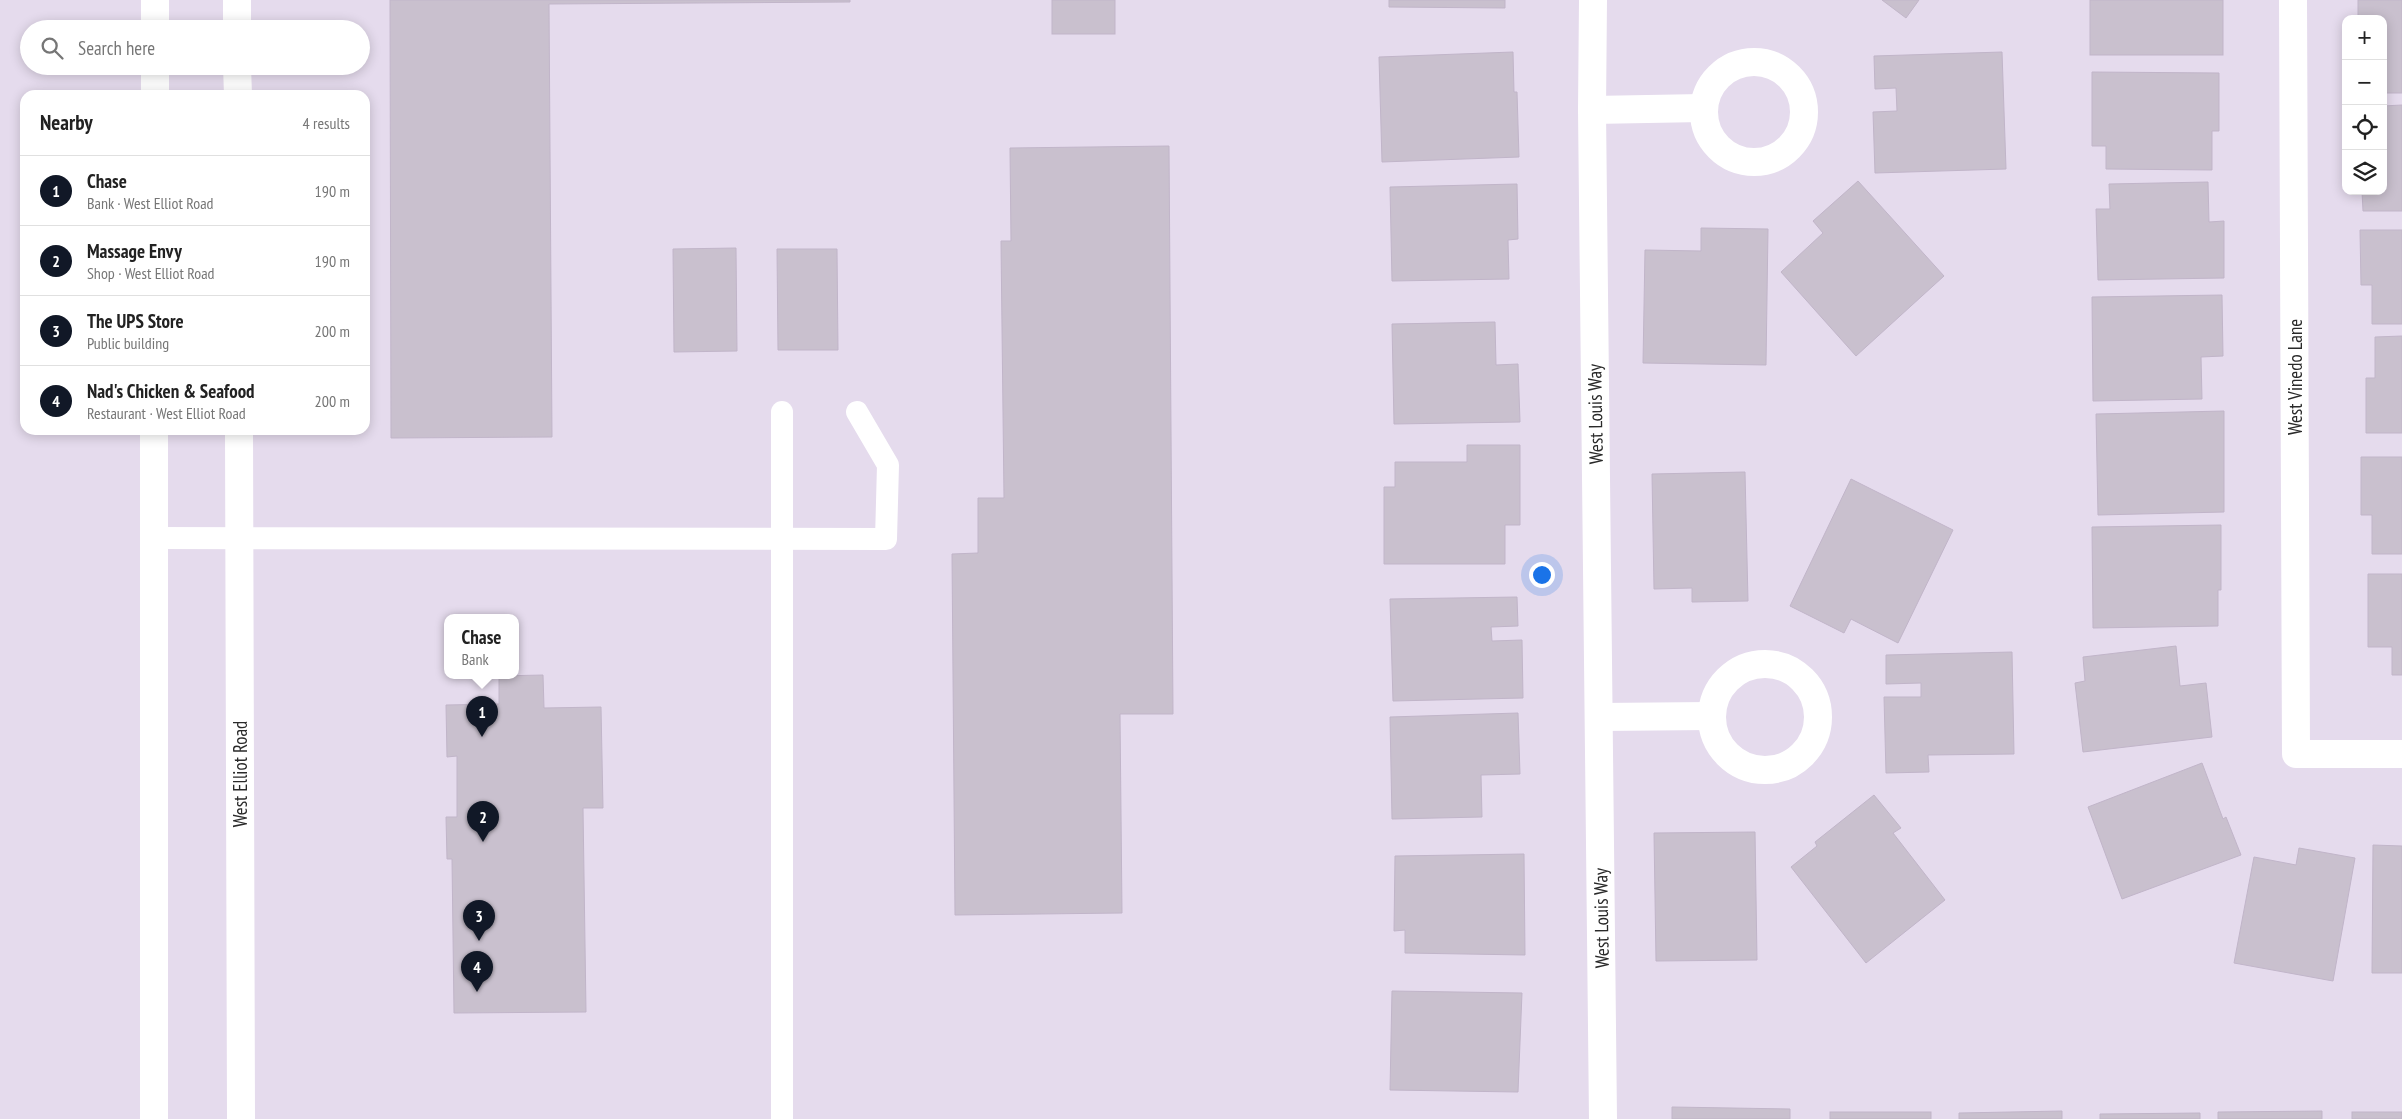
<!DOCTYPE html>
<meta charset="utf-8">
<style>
body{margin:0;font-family:"PT Sans Narrow",sans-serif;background:#f2f2f2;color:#222}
.controls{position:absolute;right:15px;top:15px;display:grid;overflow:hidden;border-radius:10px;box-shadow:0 2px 12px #0003}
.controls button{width:45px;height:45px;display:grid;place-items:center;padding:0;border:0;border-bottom:1px solid #e0e0e0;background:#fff;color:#222;font:25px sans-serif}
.you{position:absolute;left:1541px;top:574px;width:18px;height:18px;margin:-12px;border:4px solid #fff;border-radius:50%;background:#1a73e8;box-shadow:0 0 0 8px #1a73e833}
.badge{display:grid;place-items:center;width:32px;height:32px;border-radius:50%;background:#111827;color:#fff;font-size:16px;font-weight:700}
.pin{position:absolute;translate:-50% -41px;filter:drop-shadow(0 1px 2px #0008)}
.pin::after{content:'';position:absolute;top:26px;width:18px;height:15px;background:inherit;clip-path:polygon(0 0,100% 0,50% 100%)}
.popup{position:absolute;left:444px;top:614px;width:75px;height:65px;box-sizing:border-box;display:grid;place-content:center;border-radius:10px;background:#fff;filter:drop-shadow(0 1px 4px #0005);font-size:16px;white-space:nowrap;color:#767676}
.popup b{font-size:19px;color:#222}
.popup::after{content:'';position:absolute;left:50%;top:100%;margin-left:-10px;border:10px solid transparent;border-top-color:#fff}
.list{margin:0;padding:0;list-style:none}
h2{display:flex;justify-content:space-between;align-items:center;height:65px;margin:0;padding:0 20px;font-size:21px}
h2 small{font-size:16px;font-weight:400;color:#767676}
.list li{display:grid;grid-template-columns:32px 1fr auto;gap:15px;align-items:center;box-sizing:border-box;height:70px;padding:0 20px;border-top:1px solid #e0e0e0}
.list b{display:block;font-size:19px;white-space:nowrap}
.list p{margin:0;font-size:16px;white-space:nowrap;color:#767676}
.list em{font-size:16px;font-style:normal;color:#767676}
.icon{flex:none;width:28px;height:28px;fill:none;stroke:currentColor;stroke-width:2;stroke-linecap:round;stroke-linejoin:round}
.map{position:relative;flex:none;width:2402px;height:1119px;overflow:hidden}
.search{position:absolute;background:#fff;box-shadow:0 2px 12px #0003;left:20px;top:20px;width:350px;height:55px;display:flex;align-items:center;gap:12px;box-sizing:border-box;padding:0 18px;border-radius:28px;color:#767676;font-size:19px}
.panel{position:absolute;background:#fff;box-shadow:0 2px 12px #0003;left:20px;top:90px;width:350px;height:345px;border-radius:15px}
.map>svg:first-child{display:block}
.building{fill:#c9c0ce;stroke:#c1b5c9}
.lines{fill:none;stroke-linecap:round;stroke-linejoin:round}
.lane{stroke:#fff;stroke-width:22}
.street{stroke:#fff;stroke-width:28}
.secondary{stroke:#fff;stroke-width:28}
.labels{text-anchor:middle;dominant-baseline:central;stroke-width:4.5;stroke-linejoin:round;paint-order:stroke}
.street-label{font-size:19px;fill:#2a2a2a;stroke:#fff}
</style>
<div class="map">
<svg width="2402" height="1119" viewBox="0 0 2402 1119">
<rect width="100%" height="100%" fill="#e5dbed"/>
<g class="building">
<polygon points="390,0 850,0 850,2 549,4 552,437 391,438"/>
<rect x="1052" y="0" width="63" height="34"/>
<polygon points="1389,0 1505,0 1505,8 1389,7"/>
<polygon points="1882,0 1919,0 1906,18"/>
<rect x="2090" y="0" width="133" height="55"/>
<polygon points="2358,0 2402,0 2402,93 2383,93 2383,19 2358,19"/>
<polygon points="1513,52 1514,92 1517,92 1519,157 1382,162 1379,57"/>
<polygon points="2002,52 2006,169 1875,173 1873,112 1897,111 1896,88 1875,89 1874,56"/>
<polygon points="2092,72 2219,73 2219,131 2212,131 2212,170 2106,169 2106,146 2092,146"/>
<polygon points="2402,105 2402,211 2363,211 2362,191 2383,191 2383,106"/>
<polygon points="1169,146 1173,714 1120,714 1122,913 955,915 952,554 978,553 978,498 1004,498 1001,241 1011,241 1010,148"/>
<polygon points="1858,181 1944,276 1856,356 1781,272 1823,233 1813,221"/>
<polygon points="2208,182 2209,222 2224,221 2224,278 2098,280 2096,209 2110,209 2109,184"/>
<polygon points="1517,184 1518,239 1508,240 1509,279 1392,281 1390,187"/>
<polygon points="1701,228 1768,229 1766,365 1643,363 1645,250 1701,251"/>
<polygon points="2360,230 2402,230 2402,324 2372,324 2372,285 2361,285"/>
<polygon points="736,248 737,351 674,352 673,249"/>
<polygon points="777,249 837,249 838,350 778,350"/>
<polygon points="2222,295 2223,356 2201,357 2202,399 2093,401 2092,297"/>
<polygon points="1495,322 1496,365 1518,364 1520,422 1394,424 1392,324"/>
<polygon points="2402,336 2402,433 2366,433 2366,378 2375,378 2375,337"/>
<polygon points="2224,411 2224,512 2098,515 2096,414"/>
<polygon points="1467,445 1520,445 1520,525 1505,525 1505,564 1384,564 1384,487 1395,487 1395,462 1467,462"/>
<polygon points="2361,457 2402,457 2402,554 2372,554 2372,515 2361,515"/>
<polygon points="1745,472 1748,601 1692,602 1692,588 1654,589 1652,474"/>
<polygon points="1851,479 1953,530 1898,643 1851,619 1844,633 1790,606"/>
<polygon points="2221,525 2221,590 2218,590 2218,626 2093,628 2092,527"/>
<polygon points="2368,574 2402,574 2402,675 2392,675 2392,647 2368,647"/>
<polygon points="1517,597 1518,626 1491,627 1492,641 1522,640 1523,698 1393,701 1390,599"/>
<polygon points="2176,646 2180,686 2206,683 2212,737 2083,752 2075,683 2085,681 2083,657"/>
<polygon points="2012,652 2014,754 1928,755 1929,772 1886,773 1884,697 1921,697 1921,683 1886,684 1886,655"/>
<polygon points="543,675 544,708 601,707 603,808 583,808 586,1012 454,1013 452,859 447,859 446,817 457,817 457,756 447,757 446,705 499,704 499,676"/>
<polygon points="1518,713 1520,774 1481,775 1482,817 1392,819 1390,717"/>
<polygon points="2202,763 2223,819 2226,817 2241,855 2122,899 2088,807"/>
<polygon points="1874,795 1901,828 1893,833 1945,900 1866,963 1791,867 1817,846 1815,842"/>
<polygon points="1755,832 1757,960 1656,961 1654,833"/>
<polygon points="2373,845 2402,846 2402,973 2372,973"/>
<polygon points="2299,848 2355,858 2333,981 2234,963 2254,857 2296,865"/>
<polygon points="1524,854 1525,955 1405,953 1405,930 1394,931 1395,856"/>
<polygon points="1392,991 1522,993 1518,1092 1390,1090"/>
<polygon points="1672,1107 1790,1109 1790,1119 1672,1119"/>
<polygon points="2062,1111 2062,1119 1959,1119 1959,1113"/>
<polygon points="2322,1111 2322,1119 2218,1119 2218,1112"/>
<rect x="1830" y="1112" width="101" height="7"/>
<rect x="2352" y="1112" width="50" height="7"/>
<polygon points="2200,1113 2200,1119 2100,1119 2100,1114"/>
</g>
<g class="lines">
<g class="lane">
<polyline points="154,538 886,539 888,465 857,412"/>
<polyline points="782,1119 782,412"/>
</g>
<g class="street">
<polyline points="1593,0 1592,110 1603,1119"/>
<polyline points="2293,0 2296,754 2402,754"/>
<circle cx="1754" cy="112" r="50"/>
<polyline points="1592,110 1703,108"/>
<circle cx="1765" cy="717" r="53"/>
<polyline points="1599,717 1711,716"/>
</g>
<g class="secondary">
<polyline points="237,0 237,29"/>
<polyline points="155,29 155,0"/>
<polyline points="237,66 238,95"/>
<polyline points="155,95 155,66"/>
<polyline points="239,430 241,1119"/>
<polyline points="154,1119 154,430"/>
</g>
</g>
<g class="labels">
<g class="street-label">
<text transform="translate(2295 377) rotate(-90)">West Vinedo Lane</text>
<text transform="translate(1595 414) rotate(-91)">West Louis Way</text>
<text transform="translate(240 774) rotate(-90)">West Elliot Road</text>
<text transform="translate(1601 918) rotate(-91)">West Louis Way</text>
</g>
</g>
</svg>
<div class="controls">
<button>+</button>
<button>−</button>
<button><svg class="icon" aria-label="locate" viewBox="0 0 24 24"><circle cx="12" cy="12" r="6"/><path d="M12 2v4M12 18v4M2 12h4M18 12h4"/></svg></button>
<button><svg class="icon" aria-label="layers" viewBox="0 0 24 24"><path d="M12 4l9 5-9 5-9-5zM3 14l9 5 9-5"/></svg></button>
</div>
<div class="you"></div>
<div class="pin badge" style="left:482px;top:737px">1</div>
<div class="popup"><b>Chase</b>Bank</div>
<div class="pin badge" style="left:483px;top:842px">2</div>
<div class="pin badge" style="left:479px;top:941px">3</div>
<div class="pin badge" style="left:477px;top:992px">4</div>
<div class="search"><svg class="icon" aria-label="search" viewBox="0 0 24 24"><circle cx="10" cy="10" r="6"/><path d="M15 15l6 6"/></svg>Search here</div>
<section class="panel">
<h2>Nearby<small>4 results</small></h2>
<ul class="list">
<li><span class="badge">1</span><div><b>Chase</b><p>Bank · West Elliot Road</p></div><em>190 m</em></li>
<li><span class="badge">2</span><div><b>Massage Envy</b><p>Shop · West Elliot Road</p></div><em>190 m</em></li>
<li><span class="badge">3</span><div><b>The UPS Store</b><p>Public building</p></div><em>200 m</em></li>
<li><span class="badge">4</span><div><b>Nad's Chicken &amp; Seafood</b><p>Restaurant · West Elliot Road</p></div><em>200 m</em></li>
</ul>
</section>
</div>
